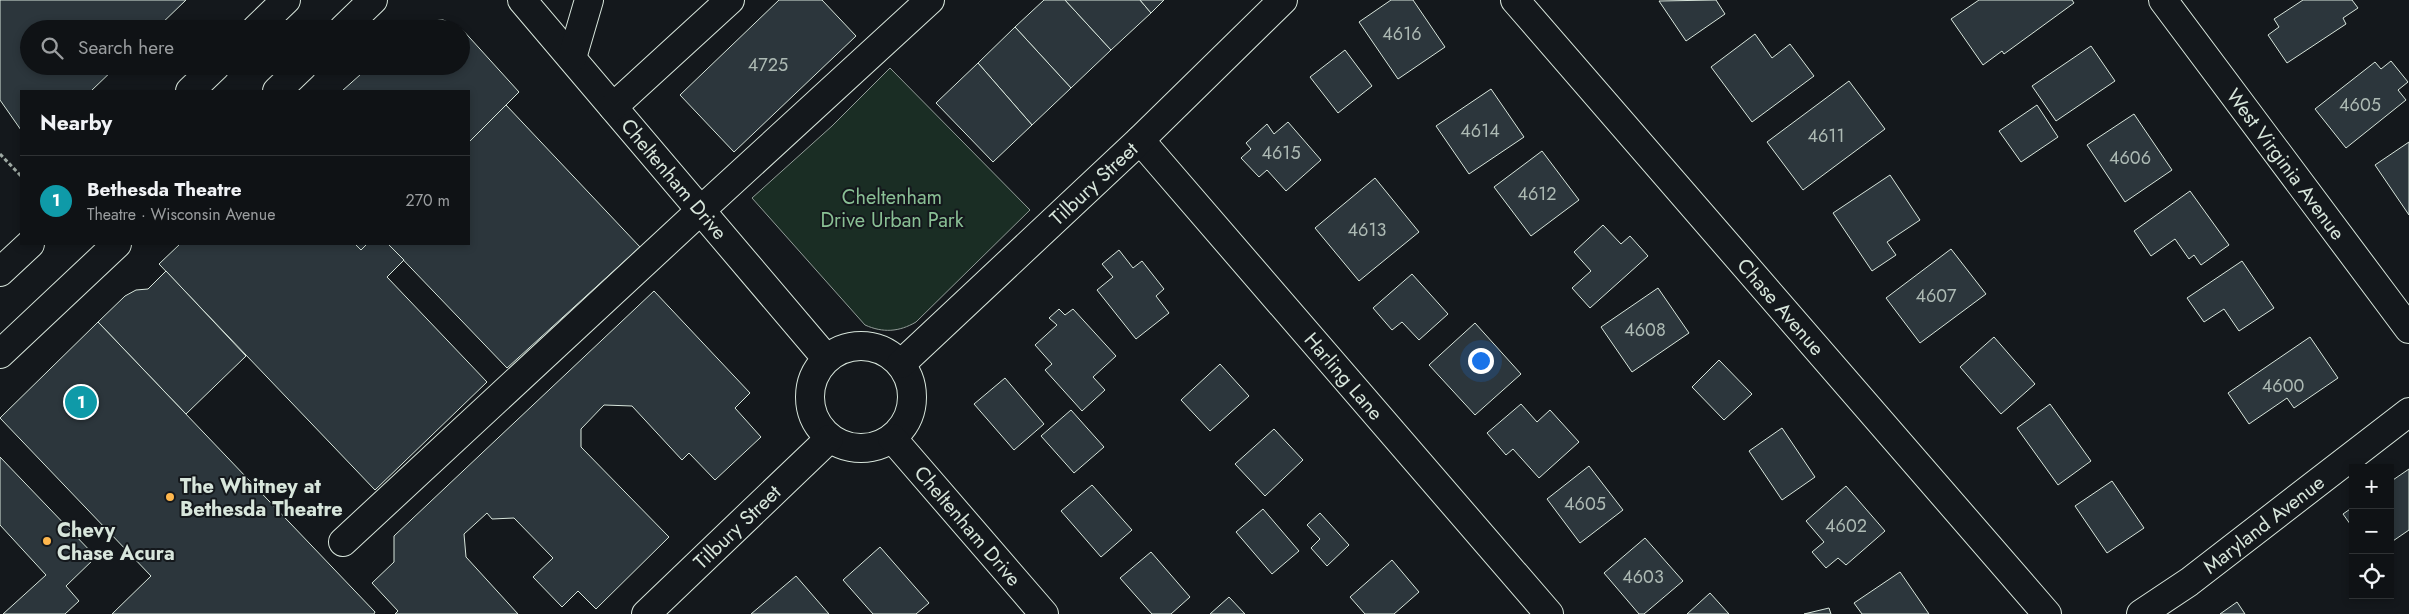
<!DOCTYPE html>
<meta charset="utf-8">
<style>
body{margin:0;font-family:Jost,sans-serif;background:#1d2022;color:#f1f3f6}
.controls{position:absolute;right:15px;bottom:15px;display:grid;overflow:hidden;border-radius:0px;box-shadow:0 2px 8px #0003}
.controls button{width:45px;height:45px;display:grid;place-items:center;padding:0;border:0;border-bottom:1px solid #2f3234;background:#0f1215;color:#f1f3f6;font:25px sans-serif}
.you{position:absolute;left:1480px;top:360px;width:18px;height:18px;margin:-12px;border:4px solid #fff;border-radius:50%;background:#1a73e8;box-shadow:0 0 0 8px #1a73e833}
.badge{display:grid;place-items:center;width:32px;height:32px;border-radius:50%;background:#ea580c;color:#fff;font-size:16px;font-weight:700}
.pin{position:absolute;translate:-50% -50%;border:2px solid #fff;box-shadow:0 1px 5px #0006}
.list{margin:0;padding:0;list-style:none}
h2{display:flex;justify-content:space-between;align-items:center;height:65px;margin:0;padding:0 20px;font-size:21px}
h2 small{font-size:16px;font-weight:400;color:#9b9ea0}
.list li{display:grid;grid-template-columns:32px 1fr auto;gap:15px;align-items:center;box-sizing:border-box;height:90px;padding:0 20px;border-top:1px solid #2f3234}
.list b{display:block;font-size:19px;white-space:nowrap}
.list p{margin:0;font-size:16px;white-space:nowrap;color:#9b9ea0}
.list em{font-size:16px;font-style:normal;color:#9b9ea0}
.icon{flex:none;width:28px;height:28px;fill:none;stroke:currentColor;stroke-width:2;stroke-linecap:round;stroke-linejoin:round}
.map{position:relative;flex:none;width:2409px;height:614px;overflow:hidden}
.search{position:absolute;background:#0f1215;box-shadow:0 2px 8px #0003;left:20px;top:20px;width:450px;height:55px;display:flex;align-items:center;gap:12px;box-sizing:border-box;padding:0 18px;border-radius:28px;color:#9b9ea0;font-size:19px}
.panel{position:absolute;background:#0f1215;box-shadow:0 2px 8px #0003;left:20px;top:90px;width:450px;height:155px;border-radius:0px}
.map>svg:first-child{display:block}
.green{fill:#1a2d24;stroke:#939e99}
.building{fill:#2c363c;stroke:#d8e6dc}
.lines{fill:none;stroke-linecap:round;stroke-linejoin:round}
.minor-casing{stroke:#d8e6dc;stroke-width:30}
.major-casing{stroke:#d8e6dc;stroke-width:30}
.path{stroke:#9da8a2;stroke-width:3;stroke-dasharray:4 2.5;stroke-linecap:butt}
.minor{stroke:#14181c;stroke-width:28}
.major{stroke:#14181c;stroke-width:28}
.poi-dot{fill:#ffb74d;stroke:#14181c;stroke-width:2}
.labels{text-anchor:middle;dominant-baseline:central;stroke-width:4;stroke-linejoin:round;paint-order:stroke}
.number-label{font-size:18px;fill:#adbab4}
.street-label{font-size:20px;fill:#d8e6dc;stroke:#14181c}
.park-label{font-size:20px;fill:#8ac095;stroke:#14181c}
.poi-label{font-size:20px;font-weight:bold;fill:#d8e6dc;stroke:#14181c;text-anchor:start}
</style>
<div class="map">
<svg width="2409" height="614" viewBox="0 0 2409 614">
<rect width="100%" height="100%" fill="#14181c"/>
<path class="green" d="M890 68 1030 210 916 322C899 332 883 333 865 325L752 198 832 126Z"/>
<g class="building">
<polygon points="0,0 186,0 156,29 29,29 29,66 117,66 91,91 21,91 21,130 0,100"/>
<polygon points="779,0 822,0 856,36 734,152 680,95"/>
<polygon points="1044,0 1065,0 1111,50 1071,88 1015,27"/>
<polygon points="1065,0 1140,0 1151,13 1111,50"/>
<polygon points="1140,0 1164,0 1151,13"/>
<polygon points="1391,0 1413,0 1445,47 1398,79 1359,22"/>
<polygon points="1716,0 1725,14 1686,41 1659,1"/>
<polygon points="1979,0 2072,0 2074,3 2004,54 2002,51 1983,65 1951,19"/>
<polygon points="2303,0 2352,0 2358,8 2343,18 2346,24 2287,63 2268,35 2279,27 2274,19"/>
<polygon points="443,20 460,27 519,92 469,142 469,91 342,91 370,66 461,66 461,29 412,29 420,22"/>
<polygon points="1015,27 1071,88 1032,125 978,63"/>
<polygon points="1755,34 1772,58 1790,44 1814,76 1752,122 1711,67"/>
<polygon points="2091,46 2115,81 2056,121 2032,86"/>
<polygon points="1345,50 1372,86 1338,113 1310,77"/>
<polygon points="2391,61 2408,82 2398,90 2406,100 2346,148 2315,109 2375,62 2381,69"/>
<polygon points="978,63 1032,125 993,162 936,103"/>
<polygon points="1849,81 1885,129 1803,190 1767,142"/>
<polygon points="1491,89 1524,137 1469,174 1436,126"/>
<polygon points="506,105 640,247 507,368 388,244 469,244 469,142"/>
<polygon points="2037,105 2058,137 2021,162 1999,131"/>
<polygon points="2134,114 2172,170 2125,202 2087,145"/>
<polygon points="1288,122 1321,160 1286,191 1267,170 1259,177 1241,158 1251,149 1246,143 1267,124 1274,134"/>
<polygon points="2409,142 2409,215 2375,165"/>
<polygon points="1542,151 1579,200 1531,236 1494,187"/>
<polygon points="1890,175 1920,220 1887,242 1896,255 1872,271 1833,213"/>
<polygon points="1375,178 1419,232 1359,281 1315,228"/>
<polygon points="2190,191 2229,245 2201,265 2194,255 2189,259 2175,239 2151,256 2134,231"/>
<polygon points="1603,225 1621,244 1630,236 1648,256 1590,308 1572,288 1591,271 1574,252"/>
<polygon points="180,244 355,244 361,250 367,244 388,244 404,260 387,277 487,382 375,490 159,264"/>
<polygon points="355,244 367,244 361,250"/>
<polygon points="1951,249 1986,294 1920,343 1886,298"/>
<polygon points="1119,250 1133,268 1142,261 1164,289 1156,296 1169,313 1136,339 1097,290 1113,277 1102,264"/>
<polygon points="2242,261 2274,308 2239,331 2224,309 2204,322 2187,298"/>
<polygon points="166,271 246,356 186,414 98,322 125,296 136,290 148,289"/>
<polygon points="1412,274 1448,314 1419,340 1402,322 1392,330 1373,308"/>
<polygon points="1658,288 1689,333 1632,372 1601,327"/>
<polygon points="654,291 750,393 735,408 761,437 715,480 689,453 682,460 632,406 604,405 581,429 581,447 669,537 596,609 578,591 562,607 533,577 553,558 514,518 492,519 487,513 464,534 466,557 518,614 395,614 398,611 372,583 394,562 394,536"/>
<polygon points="1059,309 1065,315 1073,309 1116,356 1093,377 1105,390 1082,411 1045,370 1052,364 1035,345 1057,325 1049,318"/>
<polygon points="98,322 375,612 374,614 112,614 151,576 0,418"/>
<polygon points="1475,323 1521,374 1475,415 1429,365"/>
<polygon points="1994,337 2035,384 2001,414 1960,367"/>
<polygon points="2310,337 2338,378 2294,408 2287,398 2249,424 2228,393"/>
<polygon points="1719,360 1752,394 1724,420 1692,387"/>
<polygon points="1220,364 1249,396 1210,431 1181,400"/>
<polygon points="1005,378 1044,424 1014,450 974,404"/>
<polygon points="1521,404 1537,422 1550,410 1579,442 1539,478 1513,449 1506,455 1487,433"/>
<polygon points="2050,404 2091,461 2058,485 2017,428"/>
<polygon points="1071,410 1104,447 1074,473 1041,436"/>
<polygon points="1782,428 1815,477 1782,500 1749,451"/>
<polygon points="1274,429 1303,460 1265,496 1235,464"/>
<polygon points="0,457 96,557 66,586 79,601 65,614 3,614 46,575 0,525"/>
<polygon points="1589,466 1623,510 1580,543 1547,499"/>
<polygon points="2409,469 2409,530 2390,543 2390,482"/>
<polygon points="2112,481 2144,528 2107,553 2075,506"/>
<polygon points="1092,485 1132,530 1101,557 1061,511"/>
<polygon points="1846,486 1885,531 1846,565 1838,558 1826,568 1812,552 1824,542 1806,521"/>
<polygon points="2353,507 2353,528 2343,514"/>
<polygon points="1263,509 1299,551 1272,574 1236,532"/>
<polygon points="1320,513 1349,545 1327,566 1311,548 1320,539 1307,525"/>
<polygon points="1645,538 1683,581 1644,614 1639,614 1604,573"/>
<polygon points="880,547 929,603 916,614 873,614 843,580"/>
<polygon points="1151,552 1190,597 1171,614 1152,614 1120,578"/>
<polygon points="1392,560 1419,592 1394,614 1365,614 1350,597"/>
<polygon points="1900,572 1929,614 1862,614 1854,603"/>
<polygon points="796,576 829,614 751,614"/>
<polygon points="1710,593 1729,614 1687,614"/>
<polygon points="1229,597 1245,614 1210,614"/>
<polygon points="2237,602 2245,614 2220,614"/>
<polygon points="1829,608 1831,614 1804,614"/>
</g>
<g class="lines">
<g class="minor-casing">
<g id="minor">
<path id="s1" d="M522 0 826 358"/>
<path id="s2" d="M1515 0 2047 614"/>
<path id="s3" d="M2163 0 2409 329"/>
<polyline points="572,58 589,0"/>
<polyline points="613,107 730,0"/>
<path id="s4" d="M1140 140 1549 614"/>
<circle cx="861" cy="397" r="51"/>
<path id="s5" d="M901 364 1140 140 1283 0"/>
<path id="s6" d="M892 438 1044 614"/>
<polyline points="343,542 701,210 930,0"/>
<path id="s7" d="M646 614 829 439"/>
<path id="s8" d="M2141 614 2189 582 2409 412"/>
</g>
</g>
<g class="major-casing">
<g id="major">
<polyline points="256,29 286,0"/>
<polyline points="343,29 373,0"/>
<polyline points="190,91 216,66"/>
<polyline points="277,91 303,66"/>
<polyline points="0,272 30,244"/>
<polyline points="0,354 117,244"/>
</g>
</g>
<polyline class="path" points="0,154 21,176"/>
<use href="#minor" class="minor"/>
<use href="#major" class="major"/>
</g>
<g class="poi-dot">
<circle cx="170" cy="497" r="5"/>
<circle cx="47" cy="541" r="5"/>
</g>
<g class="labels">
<g class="number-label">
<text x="1402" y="34">4616</text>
<text x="768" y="65">4725</text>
<text x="2360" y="105">4605</text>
<text x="1480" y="131">4614</text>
<text x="1826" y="136">4611</text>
<text x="1281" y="153">4615</text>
<text x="2130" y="158">4606</text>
<text x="1537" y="194">4612</text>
<text x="1367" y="230">4613</text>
<text x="1936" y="296">4607</text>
<text x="1645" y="330">4608</text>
<text x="2283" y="386">4600</text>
<text x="1585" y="504">4605</text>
<text x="1846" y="526">4602</text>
<text x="1643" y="577">4603</text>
</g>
<g class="street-label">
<text stroke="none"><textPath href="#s3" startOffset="205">West Virginia Avenue</textPath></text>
<text stroke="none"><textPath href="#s1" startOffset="235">Cheltenham Drive</textPath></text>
<text stroke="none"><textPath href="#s5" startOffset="264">Tilbury Street</textPath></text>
<text stroke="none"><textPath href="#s2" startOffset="406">Chase Avenue</textPath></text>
<text stroke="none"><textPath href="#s4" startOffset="312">Harling Lane</textPath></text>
<text stroke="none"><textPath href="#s8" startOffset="152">Maryland Avenue</textPath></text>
<text stroke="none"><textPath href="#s7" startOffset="126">Tilbury Street</textPath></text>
<text stroke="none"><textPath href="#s6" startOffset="116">Cheltenham Drive</textPath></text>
</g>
<g class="park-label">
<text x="892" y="197">Cheltenham<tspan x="892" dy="23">Drive Urban Park</tspan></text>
</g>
<g class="poi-label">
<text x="180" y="486">The Whitney at<tspan x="180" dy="23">Bethesda Theatre</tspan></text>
<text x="57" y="530">Chevy<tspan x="57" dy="23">Chase Acura</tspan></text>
</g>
</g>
</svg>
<div class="controls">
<button>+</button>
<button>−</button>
<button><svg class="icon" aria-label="locate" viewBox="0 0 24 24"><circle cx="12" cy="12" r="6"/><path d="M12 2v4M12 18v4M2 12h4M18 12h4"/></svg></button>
</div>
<div class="you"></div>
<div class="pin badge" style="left:81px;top:402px;background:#0f9aa8">1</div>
<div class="search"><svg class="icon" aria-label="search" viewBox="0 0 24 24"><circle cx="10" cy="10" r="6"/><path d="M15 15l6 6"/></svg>Search here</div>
<section class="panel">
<h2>Nearby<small></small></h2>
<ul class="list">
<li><span class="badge" style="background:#0f9aa8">1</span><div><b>Bethesda Theatre</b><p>Theatre · Wisconsin Avenue</p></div><em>270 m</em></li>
</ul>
</section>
</div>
